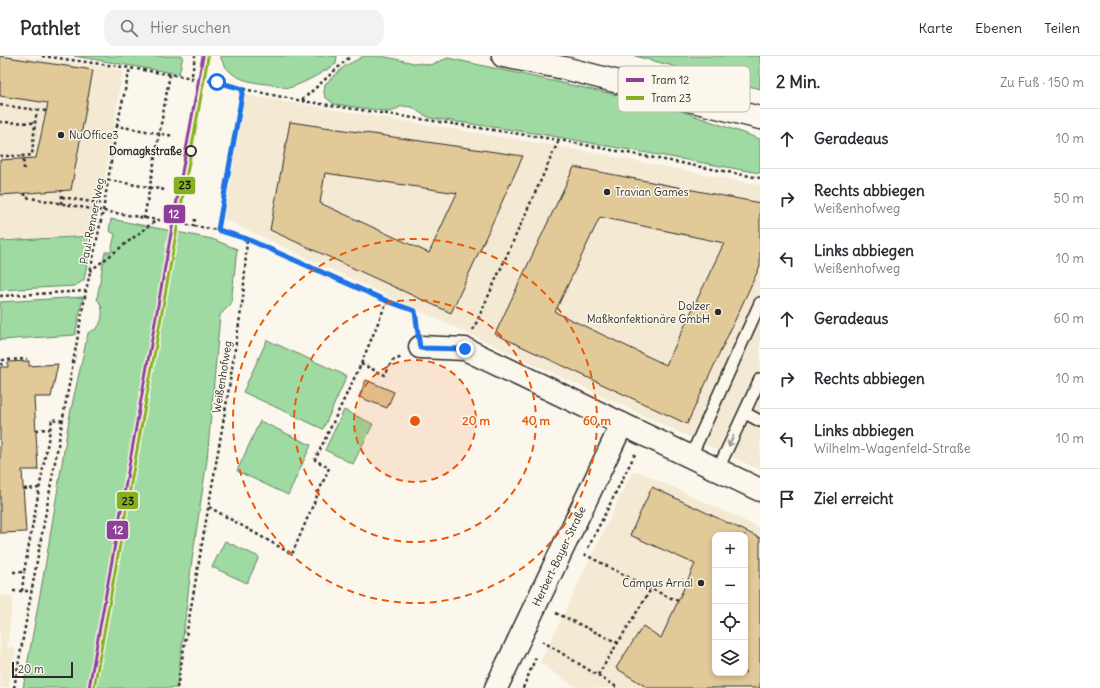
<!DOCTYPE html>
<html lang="de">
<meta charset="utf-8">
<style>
body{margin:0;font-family:Delius,sans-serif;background:#f2f2f3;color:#2b2b33}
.controls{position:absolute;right:12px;bottom:12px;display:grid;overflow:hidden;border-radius:8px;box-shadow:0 2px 6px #0003}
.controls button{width:36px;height:36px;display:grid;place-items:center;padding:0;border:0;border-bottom:1px solid #e1e1e2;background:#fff;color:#2b2b33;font:20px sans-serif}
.scale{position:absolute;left:12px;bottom:10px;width:61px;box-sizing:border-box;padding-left:4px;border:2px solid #2b2b2b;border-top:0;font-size:11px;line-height:14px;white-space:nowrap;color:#2b2b2b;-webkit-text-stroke:3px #fbf7ec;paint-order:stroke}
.stop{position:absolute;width:12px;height:12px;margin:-9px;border:3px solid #1a73e8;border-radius:50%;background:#fff}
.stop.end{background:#1a73e8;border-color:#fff;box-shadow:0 1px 4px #0008}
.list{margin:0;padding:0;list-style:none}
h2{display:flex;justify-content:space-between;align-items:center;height:52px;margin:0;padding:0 16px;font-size:17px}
h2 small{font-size:13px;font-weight:400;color:#7c7c81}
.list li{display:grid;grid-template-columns:26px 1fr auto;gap:12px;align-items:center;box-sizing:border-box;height:60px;padding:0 16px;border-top:1px solid #e1e1e2}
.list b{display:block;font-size:15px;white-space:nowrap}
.list p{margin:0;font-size:13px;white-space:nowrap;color:#7c7c81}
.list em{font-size:13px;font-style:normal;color:#7c7c81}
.icon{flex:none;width:22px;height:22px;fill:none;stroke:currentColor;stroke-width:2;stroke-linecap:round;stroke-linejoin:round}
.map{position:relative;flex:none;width:760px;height:632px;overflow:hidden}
header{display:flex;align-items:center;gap:24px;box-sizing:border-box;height:56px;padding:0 20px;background:#fff;border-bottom:1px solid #e1e1e2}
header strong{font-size:19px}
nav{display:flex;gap:22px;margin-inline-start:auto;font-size:14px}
.search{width:280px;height:36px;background:#f2f2f3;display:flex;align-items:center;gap:10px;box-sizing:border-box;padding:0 14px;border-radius:12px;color:#7c7c81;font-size:15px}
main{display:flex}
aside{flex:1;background:#fff}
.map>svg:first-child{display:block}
.built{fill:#f4e9d3;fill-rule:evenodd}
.green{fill:#9edaa1;stroke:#648266}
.building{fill:#e2c998;stroke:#2b2b2b;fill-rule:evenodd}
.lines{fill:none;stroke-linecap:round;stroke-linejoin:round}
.service-casing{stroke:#2b2b2b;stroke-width:14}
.minor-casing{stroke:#2b2b2b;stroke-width:25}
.tertiary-casing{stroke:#2b2b2b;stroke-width:25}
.path{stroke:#2b2b2b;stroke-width:2.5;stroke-dasharray:3 3;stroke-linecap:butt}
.service{stroke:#fbf7ec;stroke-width:11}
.minor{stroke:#fbf7ec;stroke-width:22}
.tertiary{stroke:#fbf7ec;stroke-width:22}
.tram-1-casing{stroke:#fbf7ec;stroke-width:6}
.tram-2-casing{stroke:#fbf7ec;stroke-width:6}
.tram-1{stroke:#903f98;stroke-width:3}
.tram-2{stroke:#86b020;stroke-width:3}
.oneway{stroke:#93918c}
.route{stroke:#1a73e8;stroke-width:5}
.ring{fill:none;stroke:#e8590c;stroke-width:2;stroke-dasharray:7 5}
.poi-dot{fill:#2b2b2b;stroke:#fbf7ec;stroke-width:1.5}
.stop-dot{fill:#fbf7ec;stroke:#2b2b2b;stroke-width:2}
.labels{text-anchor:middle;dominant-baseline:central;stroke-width:3;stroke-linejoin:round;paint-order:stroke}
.poi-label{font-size:11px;fill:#2b2b2b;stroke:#fbf7ec;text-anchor:start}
.stop-label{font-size:11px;font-weight:bold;fill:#2b2b2b;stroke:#fbf7ec;text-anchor:end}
.street-label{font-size:11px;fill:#2b2b2b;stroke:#fbf7ec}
.key{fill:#fbf7ec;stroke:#bdbab2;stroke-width:1}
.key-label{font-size:11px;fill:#2b2b2b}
.centre{fill:#e8590c;stroke:#fbf7ec;stroke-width:2}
.ring-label{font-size:12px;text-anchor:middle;font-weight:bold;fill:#e8590c;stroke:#fbf7ec;stroke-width:3;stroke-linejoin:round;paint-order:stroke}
.line-badge{stroke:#fbf7ec;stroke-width:1.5}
.badge-label{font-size:11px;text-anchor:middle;font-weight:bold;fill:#fff}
.pale-badge-label{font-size:11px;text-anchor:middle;font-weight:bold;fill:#111}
</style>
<header>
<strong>Pathlet</strong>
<div class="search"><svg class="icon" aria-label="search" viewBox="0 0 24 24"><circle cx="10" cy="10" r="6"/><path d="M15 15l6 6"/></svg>Hier suchen</div>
<nav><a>Karte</a><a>Ebenen</a><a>Teilen</a></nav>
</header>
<main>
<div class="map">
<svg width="760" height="632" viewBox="0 0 760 632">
<rect width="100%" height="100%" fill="#fbf7ec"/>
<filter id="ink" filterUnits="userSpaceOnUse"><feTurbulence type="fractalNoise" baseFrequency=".025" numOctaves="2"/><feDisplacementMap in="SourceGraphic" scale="8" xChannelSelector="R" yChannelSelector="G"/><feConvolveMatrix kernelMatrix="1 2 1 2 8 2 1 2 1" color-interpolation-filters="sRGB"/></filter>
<g filter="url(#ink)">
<g class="built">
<polygon points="0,0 23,0 123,14 106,114 92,179 0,184"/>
<polygon points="245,39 568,92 760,129 760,414 224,163"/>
<path d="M638 415 760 472V632H577L540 607 631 418ZM715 479H745V617H715Z"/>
<polygon points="0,540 13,540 7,592 16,591 9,632 0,632"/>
</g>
<g class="green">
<polygon points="74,0 183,0 179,18"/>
<path d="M220 0H337L336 8C323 16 307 26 292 31 287 33 279 30 274 29 251 26 229 25 220 0Z"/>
<polygon points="364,0 381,0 419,8 420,7 430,9 448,2 598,35 659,47 760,83 760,117 540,78 431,62 422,58 412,51 402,50 391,56 334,48 325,41 324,36 325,28 345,10"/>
<polygon points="635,0 760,0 760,33"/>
<path d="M111 163 212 183 237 193 231 248 220 259 207 404 192 504 177 632H23L45 511 70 358 88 277C91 275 95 274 97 272 104 264 104 250 97 243L105 196H111L115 178 109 175Z"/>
<polygon points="92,180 84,224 75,230 0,234 0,185"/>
<polygon points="83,241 75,279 0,284 0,246"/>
<polygon points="267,284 347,320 323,373 243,336"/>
<polygon points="344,354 373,368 353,408 325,394"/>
<polygon points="260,365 311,389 288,439 237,415"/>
<polygon points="225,485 259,501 247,527 212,511"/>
</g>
<g class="building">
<polygon points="0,0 93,14 71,134 0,139 0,104 36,102 48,47 0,40"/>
<path d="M290 66 523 100 451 257 270 174ZM325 117 457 137 429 197 320 147Z"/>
<path d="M574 111 760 147V210L687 368 495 278ZM600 161 724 187 666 309 555 256Z"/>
<polygon points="29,305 29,310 58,308 51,341 34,341 38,414 22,414 26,476 0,477 0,311 8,311 8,306"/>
<polygon points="366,324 394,336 387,352 359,341"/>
<path d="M652 431 760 482V632H648L616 612 643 570 661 582 695 508 630 479ZM715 479H745V617H715Z"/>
</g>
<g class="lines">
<g class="service-casing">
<g id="service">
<polyline points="745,357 760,365"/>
<polyline points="691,400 760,247"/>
<polyline points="718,413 760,323"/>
</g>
</g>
<g class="minor-casing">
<g id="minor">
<polyline points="420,291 465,293 760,434"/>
<path id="s1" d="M496 632 622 368"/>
</g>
</g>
<g class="tertiary-casing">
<polyline id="tertiary" points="503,0 564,12 760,62"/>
</g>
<g class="path">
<polyline points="42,0 130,12 199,23 217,26 243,33 302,45 559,84 760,122"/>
<polyline points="191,25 195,0"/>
<polyline points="302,44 351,0"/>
<polyline points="0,49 37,54 35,67 32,99 23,100 24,113"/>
<polyline points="37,54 46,55"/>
<polyline points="0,66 35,67"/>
<polyline points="117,70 130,12"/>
<polyline points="0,100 23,100"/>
<polyline points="108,124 165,134"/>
<polyline points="25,137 25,141 103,155 164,165"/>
<polyline points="62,141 104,148"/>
<polyline points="61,148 62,141 61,135"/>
<polyline points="165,158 164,165 194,170 195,163"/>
<polyline points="144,163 170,18"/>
<polyline points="194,170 218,174"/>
<polyline points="247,183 387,245 415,255 417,271"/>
<polyline points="90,215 155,165"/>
<polyline points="0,240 86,235 103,155 117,70 174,80"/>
<polyline points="473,274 559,84"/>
<polyline points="0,308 3,308 3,304 27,303"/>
<polyline points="361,308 385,319 392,305 402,301"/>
<polyline points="36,374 50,373"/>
<polyline points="24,433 40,432"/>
<polyline points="209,451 292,498 329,412 315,404 361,308 387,245"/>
<polyline points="588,492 635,398"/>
<polyline points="584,498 651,533 678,545"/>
<polyline points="13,516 24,516 52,363 63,365"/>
<polyline points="13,535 32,535"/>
<polyline points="22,535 24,516"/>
<polyline points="556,557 618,587"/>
<polyline points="542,585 618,632"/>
<polyline points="598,619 651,533"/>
<polyline points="14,632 86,235"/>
<polyline points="177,632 227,344 243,242 247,183 218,174 243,33"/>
<polyline points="523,632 536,601"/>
</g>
<use href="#service" class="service"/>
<use href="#minor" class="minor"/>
<use href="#tertiary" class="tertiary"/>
<g class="tram-1-casing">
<polyline id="tram-1" points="89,632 203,0"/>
</g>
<g class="tram-2-casing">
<polyline id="tram-2" points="94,632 208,1"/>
</g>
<use href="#tram-1" class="tram-1"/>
<use href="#tram-2" class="tram-2"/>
</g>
<defs><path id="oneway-shaft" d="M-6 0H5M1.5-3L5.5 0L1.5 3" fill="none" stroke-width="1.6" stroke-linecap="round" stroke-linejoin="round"/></defs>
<use class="oneway" href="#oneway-shaft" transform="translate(731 385) rotate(115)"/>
</g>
<g class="lines" filter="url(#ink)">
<polyline class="route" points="217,26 243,33 218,174 247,183 387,245 415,255 420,292 465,293"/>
</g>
<circle cx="415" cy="365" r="61" fill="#e8590c" fill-opacity=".12"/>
<g class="ring">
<circle cx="415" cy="365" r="61"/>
<circle cx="415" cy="365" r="121"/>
<circle cx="415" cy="365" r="182"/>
</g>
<g class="poi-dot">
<circle cx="61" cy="79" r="4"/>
<circle cx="607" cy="136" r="4"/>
<circle cx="718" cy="256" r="4"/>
<circle cx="701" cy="527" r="4"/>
</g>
<circle class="stop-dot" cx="191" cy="95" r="5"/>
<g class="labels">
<g class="poi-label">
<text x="69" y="79">NuOffice3</text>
<text x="615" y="136">Travian Games</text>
<text x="710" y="250" text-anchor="end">Dolzer<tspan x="710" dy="13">Maßkonfektionäre GmbH</tspan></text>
<text x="693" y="527" text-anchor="end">Campus Arrial</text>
</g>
<g class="stop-label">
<text x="182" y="95">Domagkstraße</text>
</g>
<g class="street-label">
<text transform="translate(92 165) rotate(-79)">Paul-Renner-Weg</text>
<text transform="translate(222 321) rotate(-81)">Weißenhofweg</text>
<text stroke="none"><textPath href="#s1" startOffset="146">Herbert-Bayer-Straße</textPath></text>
</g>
</g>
<rect x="618" y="10" width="132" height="46" rx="6" class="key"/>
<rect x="626" y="22" width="18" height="4" fill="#903f98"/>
<rect x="626" y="40" width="18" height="4" fill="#86b020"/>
<g class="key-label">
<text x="651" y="28">Tram 12</text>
<text x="651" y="46">Tram 23</text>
</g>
<circle cx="415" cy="365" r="6" class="centre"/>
<g class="ring-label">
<text x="476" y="369">20 m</text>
<text x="536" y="369">40 m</text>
<text x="597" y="369">60 m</text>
</g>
<g class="line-badge">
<rect x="173" y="120" width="23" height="19" rx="4" fill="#86b020"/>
<rect x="163" y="148" width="23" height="20" rx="4" fill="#903f98"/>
<rect x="116" y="435" width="23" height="19" rx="4" fill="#86b020"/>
<rect x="106" y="464" width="23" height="20" rx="4" fill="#903f98"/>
</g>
<g class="badge-label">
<text x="174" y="162">12</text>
<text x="118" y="478">12</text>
</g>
<g class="pale-badge-label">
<text x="185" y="133">23</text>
<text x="128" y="449">23</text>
</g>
</svg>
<div class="controls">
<button>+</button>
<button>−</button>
<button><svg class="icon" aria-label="locate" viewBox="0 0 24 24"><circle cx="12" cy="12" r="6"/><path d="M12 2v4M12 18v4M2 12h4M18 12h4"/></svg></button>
<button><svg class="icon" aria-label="layers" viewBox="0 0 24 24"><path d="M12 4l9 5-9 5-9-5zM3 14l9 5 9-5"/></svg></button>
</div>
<div class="scale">20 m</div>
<div class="stop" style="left:217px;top:26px"></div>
<div class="stop end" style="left:465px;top:293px"></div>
</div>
<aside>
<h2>2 Min.<small>Zu Fuß · 150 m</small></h2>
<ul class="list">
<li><svg class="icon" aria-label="ahead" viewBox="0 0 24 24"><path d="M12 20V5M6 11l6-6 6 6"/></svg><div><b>Geradeaus</b></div><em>10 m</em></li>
<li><svg class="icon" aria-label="right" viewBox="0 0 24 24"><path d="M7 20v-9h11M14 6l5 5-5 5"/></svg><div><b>Rechts abbiegen</b><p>Weißenhofweg</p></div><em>50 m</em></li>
<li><svg class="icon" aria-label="left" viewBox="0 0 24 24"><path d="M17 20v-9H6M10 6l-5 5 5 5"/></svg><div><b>Links abbiegen</b><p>Weißenhofweg</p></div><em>10 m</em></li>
<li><svg class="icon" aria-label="ahead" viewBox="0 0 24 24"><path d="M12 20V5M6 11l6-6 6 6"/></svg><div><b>Geradeaus</b></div><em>60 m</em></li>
<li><svg class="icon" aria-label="right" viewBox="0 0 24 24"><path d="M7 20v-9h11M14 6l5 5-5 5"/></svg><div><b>Rechts abbiegen</b></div><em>10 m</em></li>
<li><svg class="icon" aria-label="left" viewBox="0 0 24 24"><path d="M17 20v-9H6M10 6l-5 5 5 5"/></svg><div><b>Links abbiegen</b><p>Wilhelm-Wagenfeld-Straße</p></div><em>10 m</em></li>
<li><svg class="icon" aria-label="arrive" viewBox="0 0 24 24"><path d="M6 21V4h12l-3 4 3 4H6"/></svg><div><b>Ziel erreicht</b></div></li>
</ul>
</aside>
</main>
